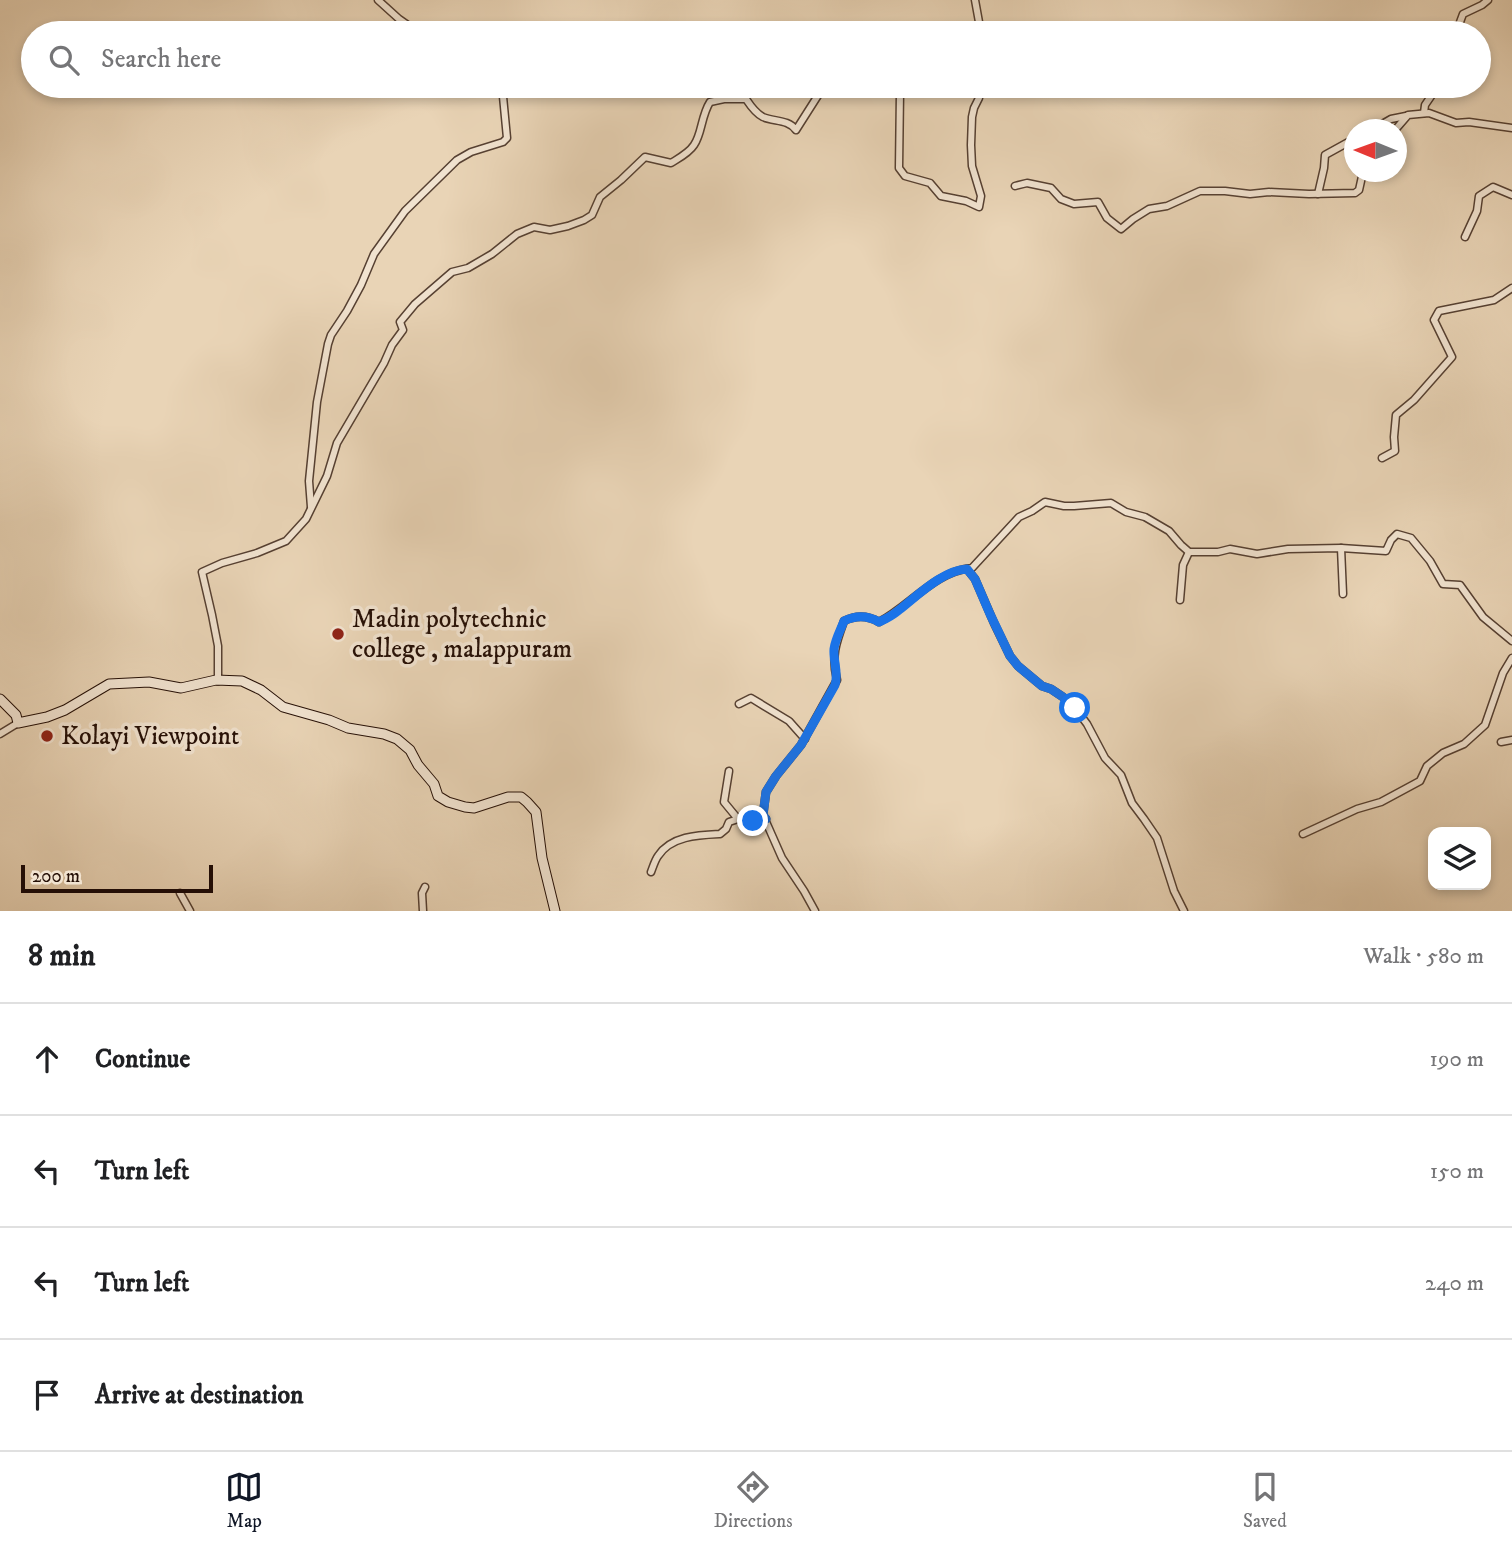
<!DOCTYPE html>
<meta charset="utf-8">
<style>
body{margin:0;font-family:"IM FELL DW Pica",serif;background:#f2f2f2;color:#202124}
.controls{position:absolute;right:21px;bottom:21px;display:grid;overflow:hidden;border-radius:14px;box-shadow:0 4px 10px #0003}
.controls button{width:63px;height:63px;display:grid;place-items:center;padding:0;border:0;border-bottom:2px solid #e0e0e0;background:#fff;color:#202124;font:35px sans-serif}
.compass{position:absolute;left:1344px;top:119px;width:63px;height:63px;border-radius:50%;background:#fff;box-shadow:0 4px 10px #0003;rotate:271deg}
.scale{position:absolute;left:21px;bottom:18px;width:192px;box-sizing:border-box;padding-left:7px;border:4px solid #250f06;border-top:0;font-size:19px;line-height:24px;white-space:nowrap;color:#250f06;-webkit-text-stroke:5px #f1e3d0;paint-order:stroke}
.stop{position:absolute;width:21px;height:21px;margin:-16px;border:5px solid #1a73e8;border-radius:50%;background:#fff}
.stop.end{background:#1a73e8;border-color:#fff;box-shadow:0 2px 7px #0008}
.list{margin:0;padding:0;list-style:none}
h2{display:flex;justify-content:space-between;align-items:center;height:91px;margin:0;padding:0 28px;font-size:30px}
h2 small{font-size:23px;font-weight:400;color:#757577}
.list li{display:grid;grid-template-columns:46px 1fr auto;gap:21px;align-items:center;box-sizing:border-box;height:112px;padding:0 28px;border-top:2px solid #e0e0e0}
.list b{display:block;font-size:26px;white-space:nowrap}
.list em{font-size:23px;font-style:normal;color:#757577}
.icon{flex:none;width:38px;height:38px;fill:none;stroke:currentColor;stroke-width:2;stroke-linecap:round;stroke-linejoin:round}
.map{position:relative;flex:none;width:1512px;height:911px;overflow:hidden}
.search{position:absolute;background:#fff;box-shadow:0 4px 10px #0003;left:21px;right:21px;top:21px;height:77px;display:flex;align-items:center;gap:18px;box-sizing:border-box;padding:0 24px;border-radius:38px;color:#757577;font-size:26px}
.sheet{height:539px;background:#fff}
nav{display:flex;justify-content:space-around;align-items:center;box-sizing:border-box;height:98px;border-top:2px solid #e0e0e0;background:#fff;font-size:19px;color:#757577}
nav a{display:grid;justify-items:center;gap:4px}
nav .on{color:#111827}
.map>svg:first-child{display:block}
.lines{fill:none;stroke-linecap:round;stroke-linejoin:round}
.street-casing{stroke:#564032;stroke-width:9}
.secondary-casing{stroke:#250f06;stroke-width:11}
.street{stroke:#f1e3d0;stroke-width:6}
.secondary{stroke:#f1e3d0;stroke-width:9}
.route{stroke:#1a73e8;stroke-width:9}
.poi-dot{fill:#8f2418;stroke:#f1e3d0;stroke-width:2.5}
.labels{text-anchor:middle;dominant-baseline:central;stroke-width:7;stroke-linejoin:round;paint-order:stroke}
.poi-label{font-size:26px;fill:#250f06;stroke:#f1e3d0;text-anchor:start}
</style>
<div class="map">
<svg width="1512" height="911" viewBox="0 0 1512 911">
<rect width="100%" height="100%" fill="#e9d4b6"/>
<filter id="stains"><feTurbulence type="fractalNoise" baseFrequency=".00286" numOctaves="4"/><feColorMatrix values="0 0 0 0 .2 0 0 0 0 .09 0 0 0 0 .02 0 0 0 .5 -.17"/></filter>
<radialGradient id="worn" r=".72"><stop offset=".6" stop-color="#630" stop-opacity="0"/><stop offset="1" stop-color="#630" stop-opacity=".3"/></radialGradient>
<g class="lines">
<g class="street-casing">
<g id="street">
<polyline points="378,0 399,19 419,33"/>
<polyline points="975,0 981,33"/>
<polyline points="1456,33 1463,14 1482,5 1488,0"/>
<polyline points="892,86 900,92 899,168 905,176 930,183 941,196 966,201 979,207 981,196 972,166 971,145 972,117 974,108 979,98 980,86"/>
<polyline points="1424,113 1425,105 1438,86"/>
<polyline points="1372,130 1391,119 1406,116"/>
<polyline points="1395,130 1408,115 1429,113 1456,123 1469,122 1512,128"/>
<polyline points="1015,186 1027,183 1051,188 1061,199 1074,204 1098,202 1107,218 1121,229 1133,219 1149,209 1167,206 1200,191 1225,191 1250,194 1269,192 1309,194 1355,193 1359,190 1363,172"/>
<polyline points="1318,194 1324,168 1325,155 1354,139"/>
<polyline points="1465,237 1477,211 1479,196 1493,187 1512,195"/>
<polyline points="1382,458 1395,451 1394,437 1396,415 1414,400 1452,357 1434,320 1439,311 1494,300 1512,288"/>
<polyline points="311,507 309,481 317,402 328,344 331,335 347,311 361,285 374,254 405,211 457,160 471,152 503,142 507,138 502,86"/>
<polyline points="1341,548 1343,594"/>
<polyline points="967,569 975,579 994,623 1010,656 1018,666 1042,686 1051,689 1063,697 1075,708 1087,724 1105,758 1121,775 1132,803 1144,819 1157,838 1174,891 1184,911"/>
<polyline points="1180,600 1183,565 1189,552"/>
<path d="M218 681V646L212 615 202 572 222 563 257 553 286 541 306 519 327 476 337 443 384 363 392 345 403 330 400 322 415 304 452 272 468 268 492 254 517 234 534 227 550 230 568 226 584 220 592 215 600 197 621 180 645 157 671 163C679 158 689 153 694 145 702 134 701 116 710 102L724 99H746C750 105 755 113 763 117 774 122 788 119 796 130L824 86"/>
<polyline points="739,704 751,698 789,721 805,739"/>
<polyline points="0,734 18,723"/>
<polyline points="1501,742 1512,740"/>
<polyline points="729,771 724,802 738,819"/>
<polyline points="1303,834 1357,809 1381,802 1420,781 1427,766 1443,753 1464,744 1485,725 1503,673 1512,658"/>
<path d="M651 872C653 867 655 860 658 856 671 836 698 835 720 834L726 829 729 822 738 819 753 821 766 819"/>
<polyline points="180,893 190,911"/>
<polyline points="423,911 422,893 425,887"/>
<path d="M815 911 804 891 782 858 763 815 766 792 776 776 801 745 837 680C831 656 836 643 844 621 856 615 867 615 879 622 911 605 935 571 972 568L1019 517 1032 511 1045 502 1064 506H1074L1111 503 1126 512 1145 517 1169 531 1181 545 1189 552H1218L1230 549 1257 554 1288 549 1341 548 1386 551 1391 540 1397 534 1411 538 1430 561 1443 584 1460 585 1483 617 1512 641"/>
</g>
</g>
<g class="secondary-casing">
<polyline id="secondary" points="0,699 16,715 18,723 47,717 65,710 109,684 149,682 181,688 216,680 242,681 261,690 283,707 329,720 348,728 384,734 397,739 410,750 418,765 434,784 438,796 448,802 465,807 474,808 508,797 521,797 527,802 536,812 542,858 555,911"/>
</g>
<use href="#street" class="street"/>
<use href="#secondary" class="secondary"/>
</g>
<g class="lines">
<path class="route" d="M753 821 766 819 763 815 766 792 776 776 801 745 835 685C839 674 833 661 834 649 835 640 841 629 844 621 856 615 867 615 879 622 886 619 893 615 899 610 917 596 943 570 967 569L975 579 990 614 1010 656 1018 666 1042 686 1051 689 1063 697 1075 708"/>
</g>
<g class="poi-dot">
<circle cx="338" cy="634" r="7"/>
<circle cx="47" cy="736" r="7"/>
</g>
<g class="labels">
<g class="poi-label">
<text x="352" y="619">Madin polytechnic<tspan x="352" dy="30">college , malappuram</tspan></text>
<text x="61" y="736">Kolayi Viewpoint</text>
</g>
</g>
<rect width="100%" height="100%" filter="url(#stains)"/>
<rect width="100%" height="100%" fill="url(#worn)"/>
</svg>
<div class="controls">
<button><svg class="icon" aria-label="layers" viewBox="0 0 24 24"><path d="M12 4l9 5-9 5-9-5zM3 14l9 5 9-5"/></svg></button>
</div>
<svg class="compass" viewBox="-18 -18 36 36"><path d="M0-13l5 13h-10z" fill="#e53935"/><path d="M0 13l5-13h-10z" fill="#757577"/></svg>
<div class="scale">200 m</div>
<div class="stop" style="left:1075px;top:708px"></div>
<div class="stop end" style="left:753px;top:821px"></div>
<div class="search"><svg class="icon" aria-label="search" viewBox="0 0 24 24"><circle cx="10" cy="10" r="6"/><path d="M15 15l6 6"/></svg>Search here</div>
</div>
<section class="sheet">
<h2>8 min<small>Walk · 580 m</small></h2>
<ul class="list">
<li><svg class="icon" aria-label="ahead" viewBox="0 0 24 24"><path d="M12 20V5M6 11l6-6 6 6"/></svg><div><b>Continue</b></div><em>190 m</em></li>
<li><svg class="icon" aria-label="left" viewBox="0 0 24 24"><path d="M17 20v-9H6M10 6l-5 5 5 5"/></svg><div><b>Turn left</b></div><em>150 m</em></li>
<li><svg class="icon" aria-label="left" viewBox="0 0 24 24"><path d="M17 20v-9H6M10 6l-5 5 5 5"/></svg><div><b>Turn left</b></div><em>240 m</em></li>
<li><svg class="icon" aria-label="arrive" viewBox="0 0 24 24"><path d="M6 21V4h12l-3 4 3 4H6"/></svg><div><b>Arrive at destination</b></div></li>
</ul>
</section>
<nav>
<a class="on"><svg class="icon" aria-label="map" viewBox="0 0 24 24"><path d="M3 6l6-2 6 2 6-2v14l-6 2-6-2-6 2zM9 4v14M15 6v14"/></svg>Map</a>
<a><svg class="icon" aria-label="directions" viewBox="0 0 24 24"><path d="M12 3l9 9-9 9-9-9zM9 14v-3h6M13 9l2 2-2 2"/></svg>Directions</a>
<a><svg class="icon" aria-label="saved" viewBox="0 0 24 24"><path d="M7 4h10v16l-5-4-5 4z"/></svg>Saved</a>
</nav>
